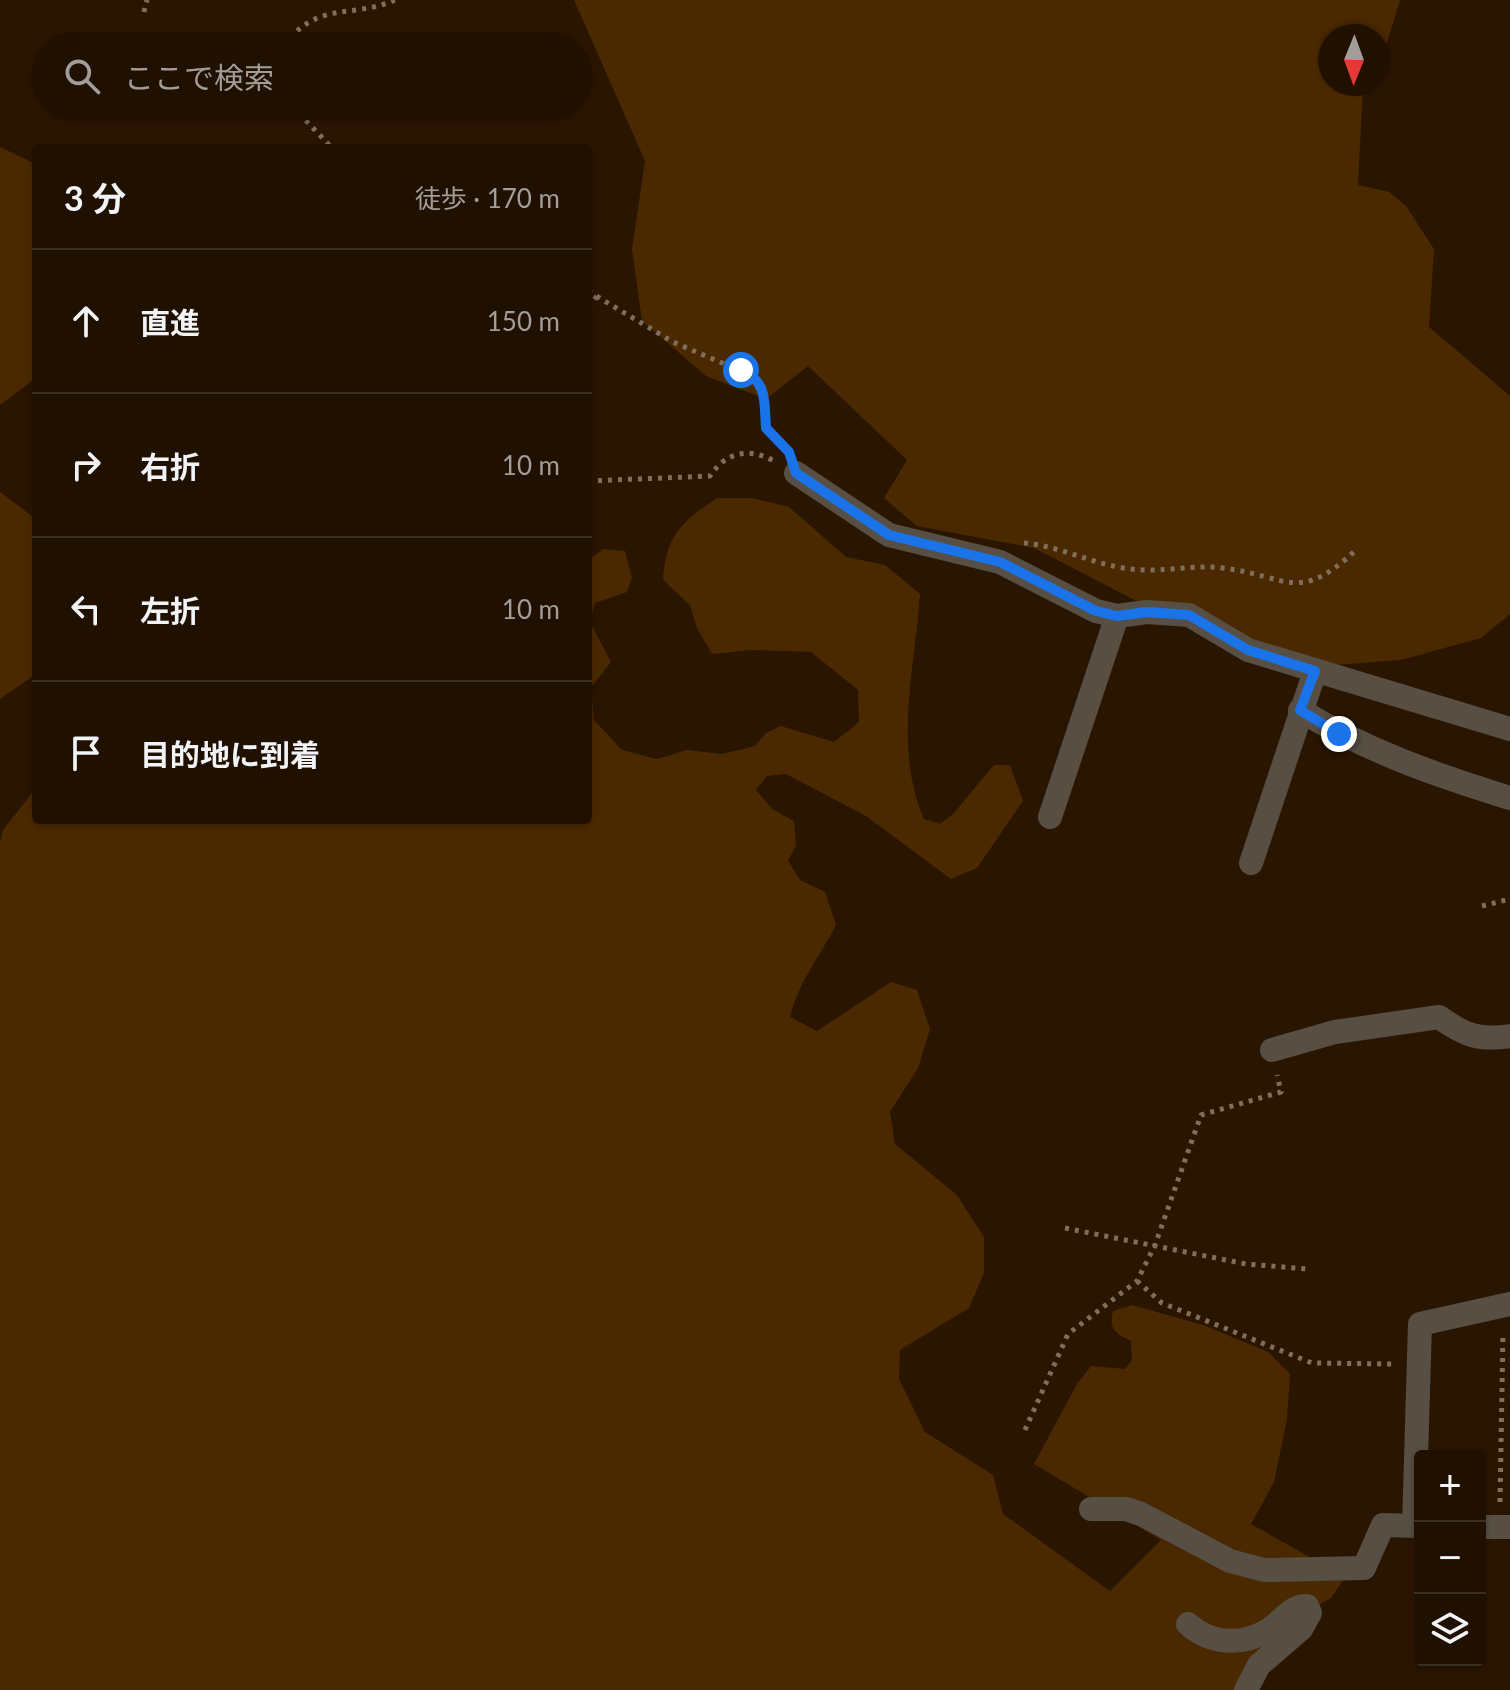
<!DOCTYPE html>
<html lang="ja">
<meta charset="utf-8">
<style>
body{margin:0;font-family:Lato,"Noto Sans JP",sans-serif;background:#28190a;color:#f1f3f6}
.controls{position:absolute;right:24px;bottom:24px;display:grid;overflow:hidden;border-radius:8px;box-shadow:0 2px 6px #0004}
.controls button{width:72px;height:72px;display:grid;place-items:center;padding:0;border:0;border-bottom:2px solid #3d3022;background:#201000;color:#f1f3f6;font:40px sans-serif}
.compass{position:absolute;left:1318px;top:24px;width:72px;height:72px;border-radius:50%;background:#201000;box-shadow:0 2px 6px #0004;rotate:181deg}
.stop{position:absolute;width:24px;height:24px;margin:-18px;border:6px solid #1a73e8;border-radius:50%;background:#fff}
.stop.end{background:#1a73e8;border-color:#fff;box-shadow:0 2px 8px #0008}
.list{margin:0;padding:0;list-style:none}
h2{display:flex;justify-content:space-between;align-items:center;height:104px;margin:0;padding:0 32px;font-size:34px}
h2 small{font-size:26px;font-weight:400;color:#a29d99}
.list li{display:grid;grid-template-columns:52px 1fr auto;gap:24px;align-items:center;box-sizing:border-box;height:144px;padding:0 32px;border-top:2px solid #3d3022}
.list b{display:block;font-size:30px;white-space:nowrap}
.list em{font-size:26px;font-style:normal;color:#a29d99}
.icon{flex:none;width:44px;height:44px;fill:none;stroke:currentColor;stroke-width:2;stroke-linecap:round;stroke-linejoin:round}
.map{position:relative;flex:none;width:1510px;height:1690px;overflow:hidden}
.search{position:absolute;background:#201000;box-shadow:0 2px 6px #0004;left:32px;top:32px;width:560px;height:88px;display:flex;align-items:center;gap:20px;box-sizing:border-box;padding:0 28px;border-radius:44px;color:#a29d99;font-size:30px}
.panel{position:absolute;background:#201000;box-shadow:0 2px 6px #0004;left:32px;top:144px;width:560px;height:680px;border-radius:8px}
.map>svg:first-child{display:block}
.green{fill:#4b2900}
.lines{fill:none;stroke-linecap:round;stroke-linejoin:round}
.path{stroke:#806e5c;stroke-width:5;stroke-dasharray:4 6;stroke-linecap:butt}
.street{stroke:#574f43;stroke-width:24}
.route{stroke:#1a73e8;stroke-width:10}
</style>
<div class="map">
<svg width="1510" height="1690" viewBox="0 0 1510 1690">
<rect width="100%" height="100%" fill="#2a1500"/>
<g class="green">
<polygon points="574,0 1400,0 1385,49 1378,59 1378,36 1330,36 1330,84 1363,84 1358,185 1389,192 1406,206 1434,249 1429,327 1510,396 1510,614 1481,638 1401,660 1295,668 1210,639 1034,548 917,526 884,498 907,460 808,366 766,399 706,376 642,321 632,249 645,161"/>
<polygon points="0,147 36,164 36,378 0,405"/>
<polygon points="0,492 36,519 36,674 0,699"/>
<path d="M717 498H752L789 507 846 557 885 565 920 594C915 668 893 748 924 819L940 824 953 814 994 765H1010L1023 801 977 868 951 879 866 816 786 774 767 776 756 790 772 809 794 821 796 845 788 861 800 880 825 892 836 925C820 956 798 983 790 1017L817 1031 891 982 917 990 930 1029 918 1068 890 1112 895 1144 957 1195 984 1237V1273L969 1308 900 1350 899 1379 925 1432 993 1475 1003 1514 1110 1591 1161 1540 1034 1464 1077 1384 1091 1366 1125 1369 1132 1360 1131 1341C1116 1333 1108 1330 1113 1311L1132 1305 1203 1325 1268 1352 1290 1374 1287 1419 1274 1482 1251 1524 1345 1577 1331 1598 1289 1622 1236 1690H0V843L3 830 36 788V820H588V560L603 549 625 551 632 578 627 592 595 603 590 622 611 662 591 687 594 720 622 750 657 759 687 750 722 754 755 746 766 733 781 726 834 742 859 722 858 690 811 652 752 650 712 654 697 628 690 605 663 580C666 535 681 522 717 498Z"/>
</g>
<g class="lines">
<g class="path">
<polyline points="144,12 147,0"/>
<path d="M284 46C317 0 352 19 395 0"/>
<polyline points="292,106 332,148"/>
<polyline points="588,291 673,342 755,377 763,387 766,428 787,450"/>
<polyline points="588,307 597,296"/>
<path d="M588 481 710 476C726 452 748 447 774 461"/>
<path d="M1024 543C1061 546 1093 565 1131 569 1161 573 1192 564 1223 568 1289 576 1298 605 1357 549"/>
<polyline points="1482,906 1510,899"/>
<polyline points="1065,1228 1246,1264 1308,1269"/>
<polyline points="1137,1281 1162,1303 1312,1363 1392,1364"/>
<polyline points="1025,1430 1068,1334 1137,1281 1155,1245 1201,1115 1281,1092 1277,1075"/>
<polyline points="1500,1502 1503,1332"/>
</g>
<g class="street">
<polyline points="796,473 889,535 1000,562 1096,611 1117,616 1147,612 1189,615 1248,650 1510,729"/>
<path d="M1300 710C1366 751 1436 775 1510 798"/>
<polyline points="1050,817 1117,616"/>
<polyline points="1251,863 1315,671"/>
<path d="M1272 1050 1335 1032 1439 1017C1464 1035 1479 1041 1510 1036"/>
<polyline points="1091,1509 1126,1509 1141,1514 1230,1561 1264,1570 1364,1568 1383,1525 1420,1526"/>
<polyline points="1414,1526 1420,1324 1510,1304"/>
<polyline points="1480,1527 1510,1527"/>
<path d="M1188 1624C1211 1645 1244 1646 1270 1629 1282 1621 1292 1605 1307 1606L1310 1613 1301 1629 1259 1665 1246 1690"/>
</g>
</g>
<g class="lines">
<path class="route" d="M741 370C768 382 764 401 766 428L789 452 796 473 889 535 1000 562 1096 611 1117 616 1147 612 1189 615 1248 650 1315 671 1300 710 1339 734"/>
</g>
</svg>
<div class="controls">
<button>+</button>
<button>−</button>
<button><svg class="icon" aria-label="layers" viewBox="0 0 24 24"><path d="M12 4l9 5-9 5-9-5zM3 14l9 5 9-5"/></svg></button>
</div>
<svg class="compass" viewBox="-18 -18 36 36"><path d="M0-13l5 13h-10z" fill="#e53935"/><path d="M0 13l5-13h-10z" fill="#a29d99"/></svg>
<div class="stop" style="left:741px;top:370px"></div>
<div class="stop end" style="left:1339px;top:734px"></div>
<div class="search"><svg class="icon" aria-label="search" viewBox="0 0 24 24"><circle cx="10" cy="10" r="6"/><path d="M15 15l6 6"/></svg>ここで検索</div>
<section class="panel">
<h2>3 分<small>徒歩 · 170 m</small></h2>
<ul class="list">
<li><svg class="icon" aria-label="ahead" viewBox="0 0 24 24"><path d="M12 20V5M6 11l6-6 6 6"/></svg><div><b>直進</b></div><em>150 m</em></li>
<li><svg class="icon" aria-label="right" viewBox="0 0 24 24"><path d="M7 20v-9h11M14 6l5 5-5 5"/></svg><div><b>右折</b></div><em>10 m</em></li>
<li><svg class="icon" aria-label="left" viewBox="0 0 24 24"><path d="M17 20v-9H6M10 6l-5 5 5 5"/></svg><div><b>左折</b></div><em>10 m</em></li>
<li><svg class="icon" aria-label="arrive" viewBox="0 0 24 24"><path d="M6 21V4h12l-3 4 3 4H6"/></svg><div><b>目的地に到着</b></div></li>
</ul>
</section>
</div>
